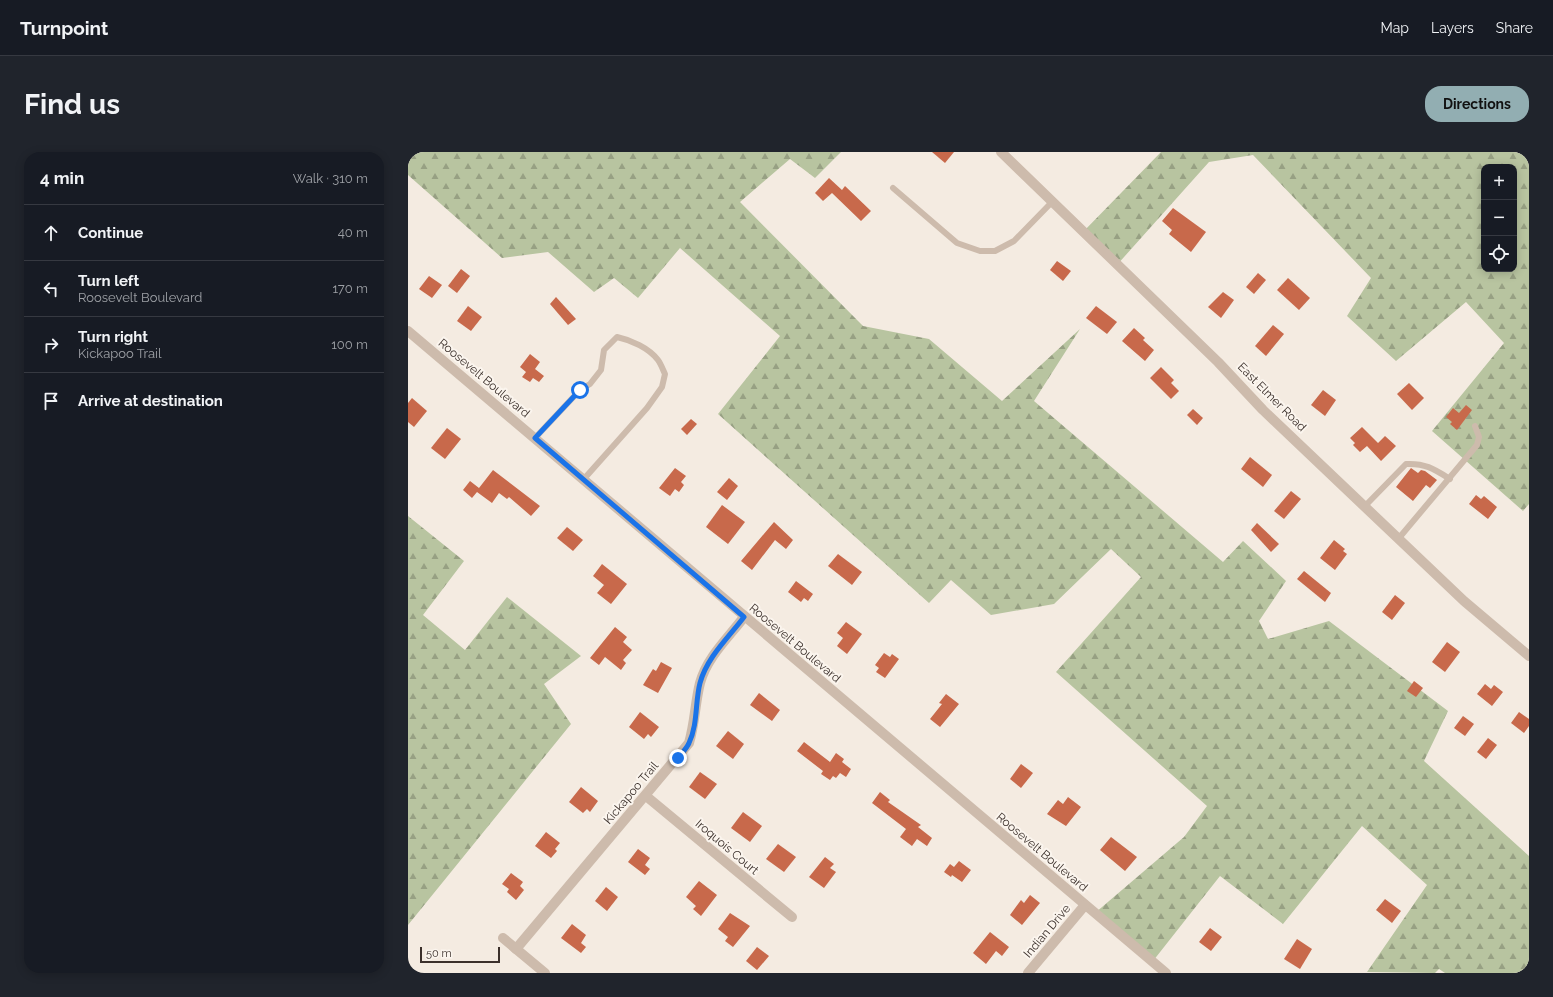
<!DOCTYPE html>
<meta charset="utf-8">
<style>
body{margin:0;font-family:Raleway,sans-serif;background:#20242c;color:#f1f3f6}
.controls{position:absolute;right:12px;top:12px;display:grid;overflow:hidden;border-radius:8px;box-shadow:0 2px 10px #0003}
.controls button{width:36px;height:36px;display:grid;place-items:center;padding:0;border:0;border-bottom:1px solid #363941;background:#171b24;color:#f1f3f6;font:20px sans-serif}
.scale{position:absolute;left:12px;bottom:10px;width:80px;box-sizing:border-box;padding-left:4px;border:2px solid #3b302b;border-top:0;font-size:11px;line-height:14px;white-space:nowrap;color:#3b302b;-webkit-text-stroke:3px #fbf5ee;paint-order:stroke}
.stop{position:absolute;width:12px;height:12px;margin:-9px;border:3px solid #1a73e8;border-radius:50%;background:#fff}
.stop.end{background:#1a73e8;border-color:#fff;box-shadow:0 1px 4px #0008}
.list{margin:0;padding:0;list-style:none}
h2{display:flex;justify-content:space-between;align-items:center;height:52px;margin:0;padding:0 16px;font-size:17px}
h2 small{font-size:13px;font-weight:400;color:#9ea1a6}
.list li{display:grid;grid-template-columns:26px 1fr auto;gap:12px;align-items:center;box-sizing:border-box;height:56px;padding:0 16px;border-top:1px solid #363941}
.list b{display:block;font-size:15px;white-space:nowrap}
.list p{margin:0;font-size:13px;white-space:nowrap;color:#9ea1a6}
.list em{font-size:13px;font-style:normal;color:#9ea1a6}
.icon{flex:none;width:22px;height:22px;fill:none;stroke:currentColor;stroke-width:2;stroke-linecap:round;stroke-linejoin:round}
.map{position:relative;flex:none;width:1121px;height:821px;overflow:hidden;border-radius:16px}
header{display:flex;align-items:center;gap:24px;box-sizing:border-box;height:56px;padding:0 20px;background:#171b24;border-bottom:1px solid #363941}
header strong{font-size:19px}
nav{display:flex;gap:22px;margin-inline-start:auto;font-size:14px}
.intro{display:flex;align-items:center;justify-content:space-between;box-sizing:border-box;height:96px;padding:0 24px}
h1{margin:0;font-size:28px}
.button{padding:10px 18px;border-radius:16px;background:#92aeb2;color:#111;font-size:14px;font-weight:700}
main{display:flex;gap:24px;padding:0 24px}
aside{flex:1;background:#171b24;border-radius:16px;box-shadow:0 2px 10px #0003}
.map>svg:first-child{display:block}
.forest{fill:url(#forest-firs);fill-rule:evenodd}
.building{fill:#c8694b}
.lines{fill:none;stroke-linecap:round;stroke-linejoin:round}
.service{stroke:#cdbbac;stroke-width:6}
.minor{stroke:#cdbbac;stroke-width:10}
.route{stroke:#1a73e8;stroke-width:5}
.labels{text-anchor:middle;dominant-baseline:central;stroke-width:4;stroke-linejoin:round;paint-order:stroke}
.street-label{font-size:12px;fill:#3b302b;stroke:#fbf5ee}
</style>
<header>
<strong>Turnpoint</strong>
<nav><a>Map</a><a>Layers</a><a>Share</a></nav>
</header>
<div class="intro"><h1>Find us</h1><a class="button">Directions</a></div>
<main>
<aside>
<h2>4 min<small>Walk · 310 m</small></h2>
<ul class="list">
<li><svg class="icon" aria-label="ahead" viewBox="0 0 24 24"><path d="M12 20V5M6 11l6-6 6 6"/></svg><div><b>Continue</b></div><em>40 m</em></li>
<li><svg class="icon" aria-label="left" viewBox="0 0 24 24"><path d="M17 20v-9H6M10 6l-5 5 5 5"/></svg><div><b>Turn left</b><p>Roosevelt Boulevard</p></div><em>170 m</em></li>
<li><svg class="icon" aria-label="right" viewBox="0 0 24 24"><path d="M7 20v-9h11M14 6l5 5-5 5"/></svg><div><b>Turn right</b><p>Kickapoo Trail</p></div><em>100 m</em></li>
<li><svg class="icon" aria-label="arrive" viewBox="0 0 24 24"><path d="M6 21V4h12l-3 4 3 4H6"/></svg><div><b>Arrive at destination</b></div></li>
</ul>
</aside>
<div class="map">
<svg width="1121" height="821" viewBox="0 0 1121 821">
<defs>
<pattern id="forest-firs" width="22" height="20" patternUnits="userSpaceOnUse"><rect width="22" height="20" fill="#b8c4a0"/><path d="M5 1l3.5 6h-7zM16 11l3.5 6h-7z" fill="#97a083"/></pattern>
</defs>
<rect width="100%" height="100%" fill="#f4ebe1"/>
<g class="forest">
<polygon points="0,0 433,0 407,26 382,7 332,50 455,174 521,187 594,249 672,177 626,249 815,410 835,389 878,429 851,469 860,487 921,469 1040,559 1016,609 1121,704 1121,821 1037,821 1031,817 1027,821 959,820 1019,733 954,674 875,772 812,724 745,809 687,761 776,685 799,654 648,520 733,425 703,397 646,452 583,463 543,428 521,451 310,262 372,184 272,96 230,146 206,126 186,140 140,100 94,106 0,23"/>
<path d="M753 0H1121V352L1115 359 1024 279 1096 191 1058 150 988 209 939 164 963 126 845 3 801 10 708 114 674 81ZM1076 15H1106V117H1076Z"/>
<polygon points="0,364 56,409 15,463 57,498 99,445 173,504 136,532 163,572 0,773"/>
</g>
<g class="building">
<polygon points="524,0 546,0 537,11"/>
<polygon points="421,26 434,38 437,34 463,59 453,69 424,41 415,49 407,41"/>
<polygon points="765,56 798,80 783,100 761,82 764,78 754,69"/>
<polygon points="649,109 663,119 655,129 642,118"/>
<polygon points="53,117 62,124 49,141 40,134"/>
<polygon points="850,121 858,128 846,142 838,135"/>
<polygon points="21,124 34,133 24,146 11,137"/>
<polygon points="880,126 902,146 891,158 869,138"/>
<polygon points="815,140 826,148 813,166 800,155"/>
<polygon points="148,145 168,167 160,173 142,152"/>
<polygon points="60,154 74,165 63,179 49,169"/>
<polygon points="688,154 709,170 699,182 678,166"/>
<polygon points="865,173 876,182 858,204 847,194"/>
<polygon points="726,176 737,186 735,188 746,198 737,209 714,189"/>
<polygon points="122,202 132,210 127,217 136,224 131,230 125,226 122,230 114,225 118,220 112,215"/>
<polygon points="753,215 766,228 763,231 771,239 763,247 742,226"/>
<polygon points="1001,231 1016,246 1004,258 989,242"/>
<polygon points="915,238 928,248 917,264 903,253"/>
<polygon points="4,246 19,259 6,275 0,270 0,251"/>
<polygon points="1058,253 1064,258 1049,278 1042,272 1044,270 1038,265 1045,256 1051,261"/>
<polygon points="785,257 795,266 789,273 779,263"/>
<polygon points="283,267 289,272 279,283 273,277"/>
<polygon points="954,275 970,291 977,284 988,294 973,309 959,294 952,300 945,293 947,291 942,286"/>
<polygon points="39,276 53,287 37,307 23,296"/>
<polygon points="842,305 864,323 855,335 833,317"/>
<polygon points="267,316 278,324 273,330 276,333 271,340 267,337 262,344 251,336"/>
<polygon points="1003,316 1010,321 1013,318 1017,319 1029,328 1022,336 1018,333 1005,349 988,335"/>
<polygon points="85,318 132,354 123,364 101,345 99,347 91,341 84,351 69,340 64,346 55,338 62,329 71,336"/>
<polygon points="321,326 330,334 319,348 309,340"/>
<polygon points="883,339 893,347 876,367 866,359"/>
<polygon points="1068,343 1073,347 1076,344 1089,355 1080,367 1061,352"/>
<polygon points="314,353 337,370 320,392 298,375"/>
<polygon points="366,370 385,388 378,397 367,388 344,418 333,409"/>
<polygon points="849,371 871,392 863,400 843,378"/>
<polygon points="159,375 175,388 165,399 149,386"/>
<polygon points="926,388 937,397 935,399 939,402 927,418 912,406"/>
<polygon points="430,402 454,420 444,433 420,414"/>
<polygon points="194,412 219,432 203,452 189,441 196,433 185,424"/>
<polygon points="896,419 923,441 917,450 889,427"/>
<polygon points="388,429 405,442 400,449 396,446 393,450 380,440"/>
<polygon points="987,443 997,451 984,468 974,460"/>
<polygon points="438,470 454,482 439,502 429,494 435,486 429,481"/>
<polygon points="207,475 219,485 215,490 224,498 215,508 218,511 213,518 197,505 191,513 182,506"/>
<polygon points="1039,490 1052,500 1037,520 1024,510"/>
<polygon points="476,501 482,505 484,502 491,507 477,526 468,520 471,516 467,513"/>
<polygon points="253,510 264,516 250,541 235,533 245,517 248,519"/>
<polygon points="1006,529 1015,536 1008,545 999,539"/>
<polygon points="1077,532 1083,537 1086,533 1095,540 1084,554 1069,542"/>
<polygon points="351,541 372,558 364,569 342,553"/>
<polygon points="538,542 551,552 532,575 522,567 534,552 531,551"/>
<polygon points="232,560 251,575 243,585 240,582 236,587 221,575"/>
<polygon points="1111,560 1121,567 1121,574 1116,581 1103,571"/>
<polygon points="1055,564 1066,572 1057,584 1046,576"/>
<polygon points="320,579 336,592 325,607 308,594"/>
<polygon points="1080,586 1089,593 1078,607 1069,600"/>
<polygon points="396,590 422,610 428,601 436,607 434,610 443,617 438,625 432,621 428,626 425,624 422,628 413,622 415,619 389,599"/>
<polygon points="613,612 625,621 613,636 602,627"/>
<polygon points="292,620 309,632 297,647 281,635"/>
<polygon points="173,635 190,649 182,660 179,657 175,661 161,650"/>
<polygon points="472,640 482,648 480,650 513,673 510,675 524,686 519,694 509,687 504,694 492,685 498,677 464,651"/>
<polygon points="660,645 673,655 658,674 639,662 650,648 655,652"/>
<polygon points="335,660 354,674 342,690 323,676"/>
<polygon points="138,680 152,691 147,697 149,699 143,706 127,694"/>
<polygon points="703,685 729,705 717,719 692,698"/>
<polygon points="370,692 388,705 376,720 358,707"/>
<polygon points="230,697 242,706 237,713 242,717 237,723 220,710"/>
<polygon points="417,705 426,712 422,716 428,720 416,736 401,725"/>
<polygon points="551,709 563,718 554,730 544,723 543,725 536,720 542,712 546,715"/>
<polygon points="103,721 115,730 112,734 116,738 108,748 99,740 101,737 94,732"/>
<polygon points="291,729 309,743 293,764 285,757 288,754 278,745"/>
<polygon points="198,735 210,745 199,759 187,749"/>
<polygon points="622,743 632,751 614,773 602,763 613,748 616,751"/>
<polygon points="977,747 993,759 984,771 968,758"/>
<polygon points="322,761 342,774 325,795 317,789 320,785 310,777"/>
<polygon points="164,772 178,783 173,791 178,795 173,801 153,786"/>
<polygon points="802,776 814,785 803,799 791,790"/>
<polygon points="582,780 601,795 594,804 588,799 578,812 565,801"/>
<polygon points="889,787 904,797 892,817 876,807"/>
<polygon points="349,795 361,804 349,818 338,809"/>
</g>
<g class="lines">
<g class="service">
<polyline points="485,36 549,91 572,99 587,99 606,89 644,50"/>
<path d="M127 286 172 238 182 232 193 218 196 198 209 185C223 188 241 196 250 208 253 212 255 218 257 222L254 235 239 256 175 328"/>
<path d="M957 354 998 312C1017 311 1026 317 1042 327"/>
<polyline points="991,386 1069,293 1071,285 1067,274"/>
</g>
<g class="minor">
<polyline points="593,0 810,210 855,258 1056,449 1121,504"/>
<polyline points="0,179 758,821"/>
<polyline points="238,644 384,765"/>
<polyline points="95,786 137,821"/>
<path d="M108 797 281 591C287 571 287 551 292 531 299 505 321 485 336 465"/>
<polyline points="620,821 677,753"/>
</g>
</g>
<g class="lines">
<path class="route" d="M172 238 127 286 336 465C321 485 299 505 292 531 287 550 290 572 281 591 279 596 274 601 270 606"/>
</g>
<g class="labels">
<g class="street-label">
<text transform="translate(76 226) rotate(40)">Roosevelt Boulevard</text>
<text transform="translate(864 245) rotate(45)">East Elmer Road</text>
<text transform="translate(387 491) rotate(40)">Roosevelt Boulevard</text>
<text transform="translate(223 641) rotate(-50)">Kickapoo Trail</text>
<text transform="translate(319 695) rotate(40)">Iroquois Court</text>
<text transform="translate(634 700) rotate(40)">Roosevelt Boulevard</text>
<text transform="translate(639 779) rotate(-50)">Indian Drive</text>
</g>
</g>
</svg>
<div class="controls">
<button>+</button>
<button>−</button>
<button><svg class="icon" aria-label="locate" viewBox="0 0 24 24"><circle cx="12" cy="12" r="6"/><path d="M12 2v4M12 18v4M2 12h4M18 12h4"/></svg></button>
</div>
<div class="scale">50 m</div>
<div class="stop" style="left:172px;top:238px"></div>
<div class="stop end" style="left:270px;top:606px"></div>
</div>
</main>
